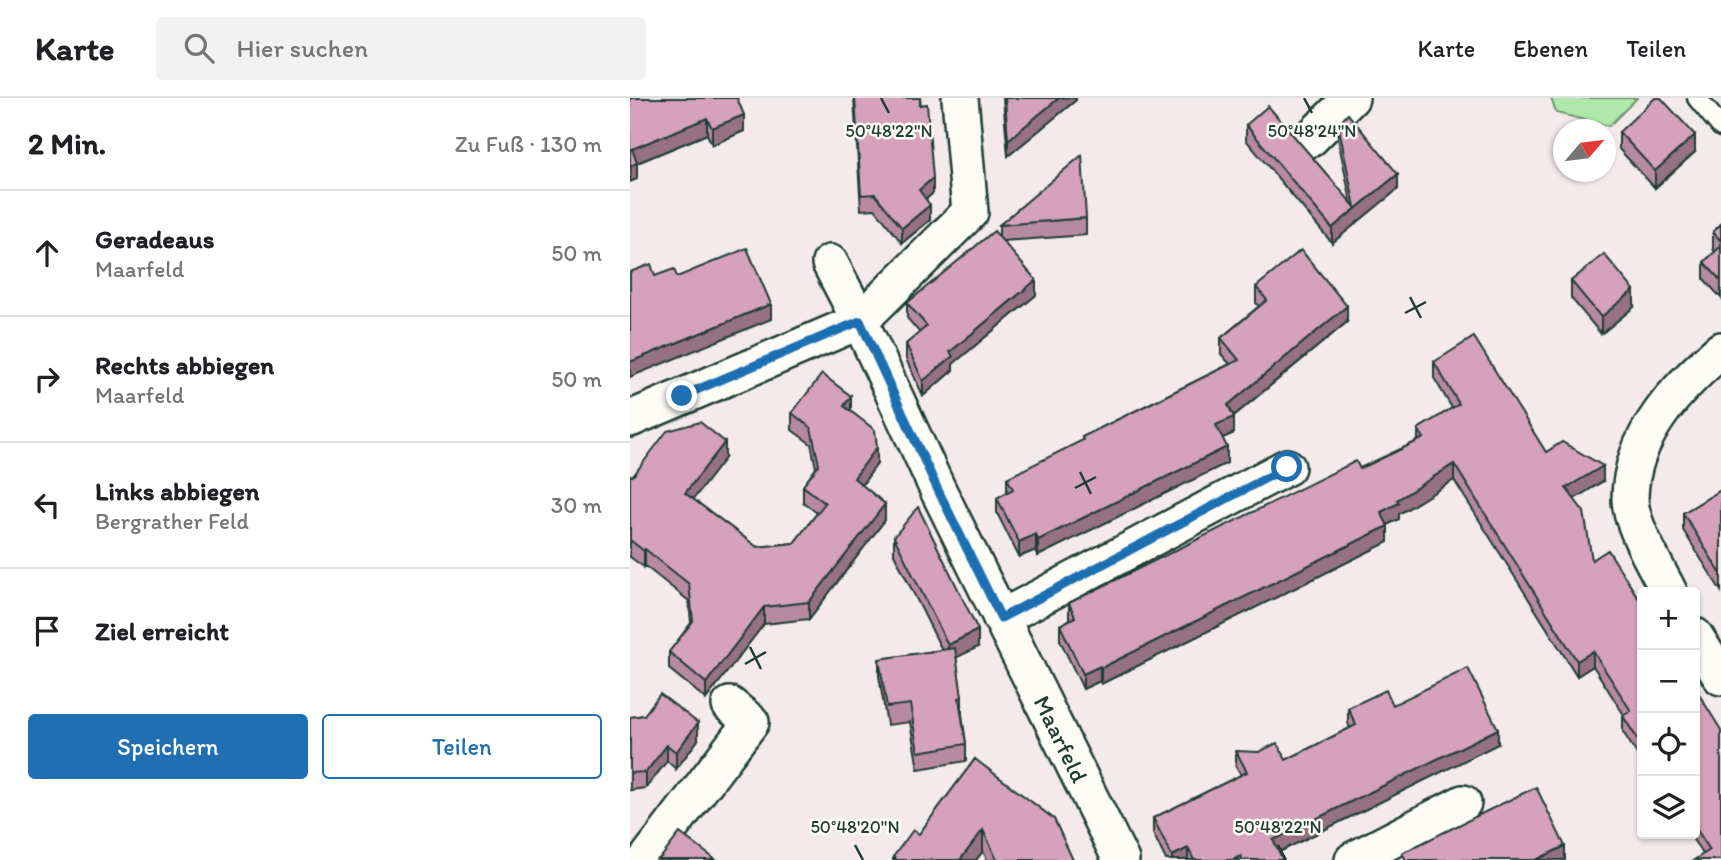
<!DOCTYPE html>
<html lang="de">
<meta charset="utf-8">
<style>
body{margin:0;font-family:Itim,sans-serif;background:#f2f2f2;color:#202124}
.controls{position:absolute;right:21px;bottom:21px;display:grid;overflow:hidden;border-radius:7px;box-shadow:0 2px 5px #0004}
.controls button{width:63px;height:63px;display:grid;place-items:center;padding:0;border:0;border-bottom:2px solid #e0e0e0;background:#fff;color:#202124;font:35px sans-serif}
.compass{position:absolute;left:923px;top:21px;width:63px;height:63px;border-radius:50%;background:#fff;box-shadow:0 2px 5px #0004;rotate:62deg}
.stop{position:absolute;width:21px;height:21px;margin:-16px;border:5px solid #1f6fb2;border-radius:50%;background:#fff}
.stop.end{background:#1f6fb2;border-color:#fff;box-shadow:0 2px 7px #0008}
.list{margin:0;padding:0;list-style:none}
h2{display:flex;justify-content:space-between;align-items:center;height:91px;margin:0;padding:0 28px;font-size:30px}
h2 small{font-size:23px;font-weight:400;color:#757577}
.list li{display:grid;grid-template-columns:46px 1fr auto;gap:21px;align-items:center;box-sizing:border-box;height:126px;padding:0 28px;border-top:2px solid #e0e0e0}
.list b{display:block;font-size:26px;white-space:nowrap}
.list p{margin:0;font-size:23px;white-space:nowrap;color:#757577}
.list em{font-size:23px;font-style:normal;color:#757577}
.actions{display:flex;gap:14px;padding:21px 28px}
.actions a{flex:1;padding:16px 0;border:2px solid #1f6fb2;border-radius:7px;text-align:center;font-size:24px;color:#1f6fb2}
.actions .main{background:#1f6fb2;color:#fff}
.icon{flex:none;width:38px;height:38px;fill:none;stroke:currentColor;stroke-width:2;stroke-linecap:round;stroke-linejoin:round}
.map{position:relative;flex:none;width:1091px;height:762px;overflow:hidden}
header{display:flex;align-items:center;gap:42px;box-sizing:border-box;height:98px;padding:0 35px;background:#fff;border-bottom:2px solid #e0e0e0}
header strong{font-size:33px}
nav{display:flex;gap:38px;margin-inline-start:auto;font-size:24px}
.search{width:490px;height:63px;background:#f2f2f2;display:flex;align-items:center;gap:18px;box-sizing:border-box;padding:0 24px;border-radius:7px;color:#757577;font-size:26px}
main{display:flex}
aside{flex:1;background:#fff}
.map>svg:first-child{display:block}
.green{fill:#b0e7aa;stroke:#68926f;stroke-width:2}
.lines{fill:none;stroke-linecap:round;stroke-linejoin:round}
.lane-casing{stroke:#1f3d34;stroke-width:23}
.street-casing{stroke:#1f3d34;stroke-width:40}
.lane{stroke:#fdfcf7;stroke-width:18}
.street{stroke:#fdfcf7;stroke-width:35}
.wall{fill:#b88aa0;stroke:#1f3d34;stroke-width:2}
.shaded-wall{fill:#967182;stroke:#1f3d34;stroke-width:2}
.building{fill:#d6a1ba;stroke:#1f3d34;stroke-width:2}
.route{stroke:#1f6fb2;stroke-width:9}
.ticks{fill:none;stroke:#1f3d34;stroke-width:2.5}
.labels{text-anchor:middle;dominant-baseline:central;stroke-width:5;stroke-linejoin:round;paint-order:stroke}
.street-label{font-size:24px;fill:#1f3d34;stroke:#fdfcf7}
.ticks-label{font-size:18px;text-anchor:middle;fill:#1f3d34;stroke:#fdfcf7;stroke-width:5;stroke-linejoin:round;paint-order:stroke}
</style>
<header>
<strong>Karte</strong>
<div class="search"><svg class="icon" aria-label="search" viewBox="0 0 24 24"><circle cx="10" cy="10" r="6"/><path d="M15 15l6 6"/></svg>Hier suchen</div>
<nav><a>Karte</a><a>Ebenen</a><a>Teilen</a></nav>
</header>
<main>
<aside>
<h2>2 Min.<small>Zu Fuß · 130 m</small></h2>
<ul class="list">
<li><svg class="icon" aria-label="ahead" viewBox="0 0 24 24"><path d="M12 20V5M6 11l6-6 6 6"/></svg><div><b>Geradeaus</b><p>Maarfeld</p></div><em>50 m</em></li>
<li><svg class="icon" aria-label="right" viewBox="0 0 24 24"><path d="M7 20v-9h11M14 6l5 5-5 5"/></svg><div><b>Rechts abbiegen</b><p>Maarfeld</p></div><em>50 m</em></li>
<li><svg class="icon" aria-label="left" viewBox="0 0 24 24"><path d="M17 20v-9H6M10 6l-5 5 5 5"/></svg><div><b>Links abbiegen</b><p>Bergrather Feld</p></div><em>30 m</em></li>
<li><svg class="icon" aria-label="arrive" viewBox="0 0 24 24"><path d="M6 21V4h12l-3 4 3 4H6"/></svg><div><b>Ziel erreicht</b></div></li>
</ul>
<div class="actions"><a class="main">Speichern</a><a>Teilen</a></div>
</aside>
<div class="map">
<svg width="1091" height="762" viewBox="0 0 1091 762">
<rect width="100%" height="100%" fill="#f5eaeb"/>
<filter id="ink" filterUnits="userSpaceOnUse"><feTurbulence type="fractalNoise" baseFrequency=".0143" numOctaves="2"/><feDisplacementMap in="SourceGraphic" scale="14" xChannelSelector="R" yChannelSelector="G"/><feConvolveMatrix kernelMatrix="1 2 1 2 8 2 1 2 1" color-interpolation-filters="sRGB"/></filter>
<g filter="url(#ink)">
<polygon class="green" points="921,0 1007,0 979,28 926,15"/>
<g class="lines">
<g class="lane-casing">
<polyline id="lane" points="1067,0 1091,29"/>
</g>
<g class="street-casing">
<g id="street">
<polyline points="680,41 721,0"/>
<polyline points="200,165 230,223 307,390 491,762"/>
<polyline points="0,321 230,223 340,114 330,0"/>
<path d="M1039 494C1027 470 1000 426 1000 400 1001 337 1047 290 1091 252"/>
<polyline points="371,520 657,369"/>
<polyline points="1065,538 1091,579"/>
<polyline points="16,762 121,624 100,607"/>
<polyline points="723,762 833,705"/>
</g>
</g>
<use href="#lane" class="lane"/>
<use href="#street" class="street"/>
</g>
<g class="wall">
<polygon points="0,0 107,0 114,33 82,47 77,36 7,65 7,81"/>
<polygon points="224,0 290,0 303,95 296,101 300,122 272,145 245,111 231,112"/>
<polygon points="373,0 446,0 446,2 378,58"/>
<polygon points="708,26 768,91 702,145 616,42 616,27 721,104 708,41"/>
<polygon points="989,34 1065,54 1025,90 989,51"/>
<polygon points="456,120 456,137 373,143 406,197 323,266 323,272 293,298 276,261 276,246 290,235 277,220 277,205 369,139 369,127"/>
<polygon points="1091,126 1091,200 1074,181 1074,164 1085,154 1083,151 1083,134"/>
<polygon points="941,183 1004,209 971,236 941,200"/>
<polygon points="626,189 717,224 604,318 604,335 592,340 597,365 408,458 406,452 389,459 367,415 367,400 377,394 377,380 452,343 452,339 600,266 591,256 591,240 629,208 626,205"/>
<polygon points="804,264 916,354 973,383 944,401 962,462 1012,506 1012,664 993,634 993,618 994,617 963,568 947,578 824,382 769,416 769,421 757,427 758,444 471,586 470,583 453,591 430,542 430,527 439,522 439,505 788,343 788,331 822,310 804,280"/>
<polygon points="221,314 247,366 232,387 255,422 179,521 134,526 76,601 39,571 39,554 61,525 59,503 15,468 14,469 0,459 0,378 95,360 63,401 127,449 164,445 187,415 173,404 173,388 186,370 181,346 162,332 162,315"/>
<polygon points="1091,392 1091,493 1053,432 1053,415"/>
<polygon points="264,439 348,549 326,559 332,599 332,616 336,646 336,663 288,671 280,624 257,627 249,578 249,561 312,552 264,456"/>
<polygon points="1065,590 1091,762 1073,756 1059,736 1065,736"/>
<polygon points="763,607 868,646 649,754 653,762 536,762 523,735 523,720 611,677 606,668 606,653 656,662 720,630 718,625 718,610"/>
<polygon points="14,617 68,642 46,671 37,663 16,690 0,692 0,619"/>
<polygon points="345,661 443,762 357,762 353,753 346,762 263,762 263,759 289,736"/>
</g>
<g class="shaded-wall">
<polygon points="429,0 446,0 446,2 378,58 378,42"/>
<polygon points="114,17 114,33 82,47 82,30"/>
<polygon points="77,20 77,36 7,65 7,81 0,84 2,51"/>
<polygon points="1065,37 1065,54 1025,90 1025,73"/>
<polygon points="768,76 768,91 702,145 702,130"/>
<polygon points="303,80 303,95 289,107 289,92"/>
<polygon points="300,107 300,122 272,145 272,130"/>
<polygon points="406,182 406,197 323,266 323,272 293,298 293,283 320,254"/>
<polygon points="1004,192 1004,209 971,236 971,219"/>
<polygon points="141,206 141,221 0,279 0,264"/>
<polygon points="717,208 717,224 601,320 604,319 604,335 586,343 586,327 598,307"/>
<polygon points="221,298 221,315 214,308"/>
<polygon points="95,344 95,360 55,412 55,395"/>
<polygon points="247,349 247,366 224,397 224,380"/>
<polygon points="597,349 597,365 408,458 408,442"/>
<polygon points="824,366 824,382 769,416 769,421 751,430 751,414 767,402"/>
<polygon points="973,368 973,383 936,406 936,390"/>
<polygon points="255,406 255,422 179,521 179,504"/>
<polygon points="758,428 758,444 471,586 471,570"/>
<polygon points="406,436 406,452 389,459 389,444"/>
<polygon points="15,451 15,468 14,469 14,453"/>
<polygon points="134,509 134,526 76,601 76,585"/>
<polygon points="348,532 348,549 318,564 318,547"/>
<polygon points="963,553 963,568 947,578 947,563"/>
<polygon points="470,568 470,583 453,591 453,576"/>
<polygon points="68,625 68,642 46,671 46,654"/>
<polygon points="868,631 868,646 643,757 643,742"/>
<polygon points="37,647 37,663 16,690 16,674"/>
<polygon points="353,732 353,753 346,762 330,762"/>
<polygon points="935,748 935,762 906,762"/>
<polygon points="558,750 558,762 542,762 542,758"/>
</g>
<g class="building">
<polygon points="0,0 107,0 114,17 82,30 77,20 2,51 7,65 0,68"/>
<polygon points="225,0 290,0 290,7 297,6 303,80 289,92 300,107 272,130 245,96 231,97"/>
<polygon points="375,0 429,0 378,42"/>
<polygon points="1025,0 1031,0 1065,37 1025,73 989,34"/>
<polygon points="638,8 725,109 708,26 718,16 768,76 702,130 616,27"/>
<polygon points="452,57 456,120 369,127"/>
<polygon points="1091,126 1091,143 1083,134"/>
<polygon points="364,133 406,182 320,254 323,258 293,283 276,246 297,228 277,205"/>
<polygon points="1091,148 1091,183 1074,164"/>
<polygon points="117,150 141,206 0,264 0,174 21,166 25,178 44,171 47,179"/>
<polygon points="671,152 717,208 598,307 604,319 586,327 597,349 408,442 406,436 389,444 367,400 383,391 377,380 453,342 452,339 609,262 591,240 637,202 626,189"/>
<polygon points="974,156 1004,192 971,219 941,183"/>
<polygon points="844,239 916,354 932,344 973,368 936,390 954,414 962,462 978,452 1012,506 1012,648 993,618 1001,613 963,553 947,563 824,366 767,402 769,405 751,414 758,428 471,570 470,568 453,576 430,527 445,519 439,505 726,363 730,371 794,340 788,331 829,306 804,264"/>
<polygon points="192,276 221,298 214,308 245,332 247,349 224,380 255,406 179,504 134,509 76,585 39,554 63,523 59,486 15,451 14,453 0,442 0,378 3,378 37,333 70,324 95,344 55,395 127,449 164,445 195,405 173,388 189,367 181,330 162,315"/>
<polygon points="1091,392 1091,476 1053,415"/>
<polygon points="288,409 348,532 318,547 264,439"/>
<polygon points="325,550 332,599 329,600 336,646 288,654 280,606 257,609 249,561"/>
<polygon points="838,570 868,631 643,742 653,762 613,762 611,758 602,762 564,762 558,750 542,758 523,720 617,674 606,653 629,654 647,645 656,662 726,627 718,610 756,592 763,607"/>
<polygon points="1065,590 1091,632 1091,762 1064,762 1080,752 1065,729"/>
<polygon points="30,596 68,625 46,654 37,647 16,674 0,675 0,619 14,617"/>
<polygon points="345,661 424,721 443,762 367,762 353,732 330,762 267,762 263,759 283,732 289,736"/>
<polygon points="906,689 935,748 906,762 776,762 772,755"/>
<polygon points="50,735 86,762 27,762 32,758"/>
</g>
</g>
<g class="lines" filter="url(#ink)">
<polyline class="route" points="52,298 230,223 307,390 371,520 657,369"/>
</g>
<path class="ticks" d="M251 0 259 15M674 0 682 15M780 199 791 220M775 215 796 204M450 374 461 396M445 390 466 379M120 549 131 571M115 566 136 554M225 747 233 762M648 747 656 762"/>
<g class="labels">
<g class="street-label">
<text transform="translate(431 641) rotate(64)">Maarfeld</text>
</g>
</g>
<g class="ticks-label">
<text x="259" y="39">50°48'22"N</text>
<text x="682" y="39">50°48'24"N</text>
<text x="225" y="735">50°48'20"N</text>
<text x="648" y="735">50°48'22"N</text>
</g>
</svg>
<div class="controls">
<button>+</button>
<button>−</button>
<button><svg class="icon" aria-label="locate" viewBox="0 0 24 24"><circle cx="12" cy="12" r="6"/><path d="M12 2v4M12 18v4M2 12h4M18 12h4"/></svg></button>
<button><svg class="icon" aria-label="layers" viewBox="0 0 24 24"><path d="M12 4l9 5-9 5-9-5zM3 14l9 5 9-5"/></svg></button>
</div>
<svg class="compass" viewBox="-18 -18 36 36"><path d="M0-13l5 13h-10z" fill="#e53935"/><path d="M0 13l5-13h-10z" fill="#757577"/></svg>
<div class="stop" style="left:657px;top:369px"></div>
<div class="stop end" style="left:52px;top:298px"></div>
</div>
</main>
